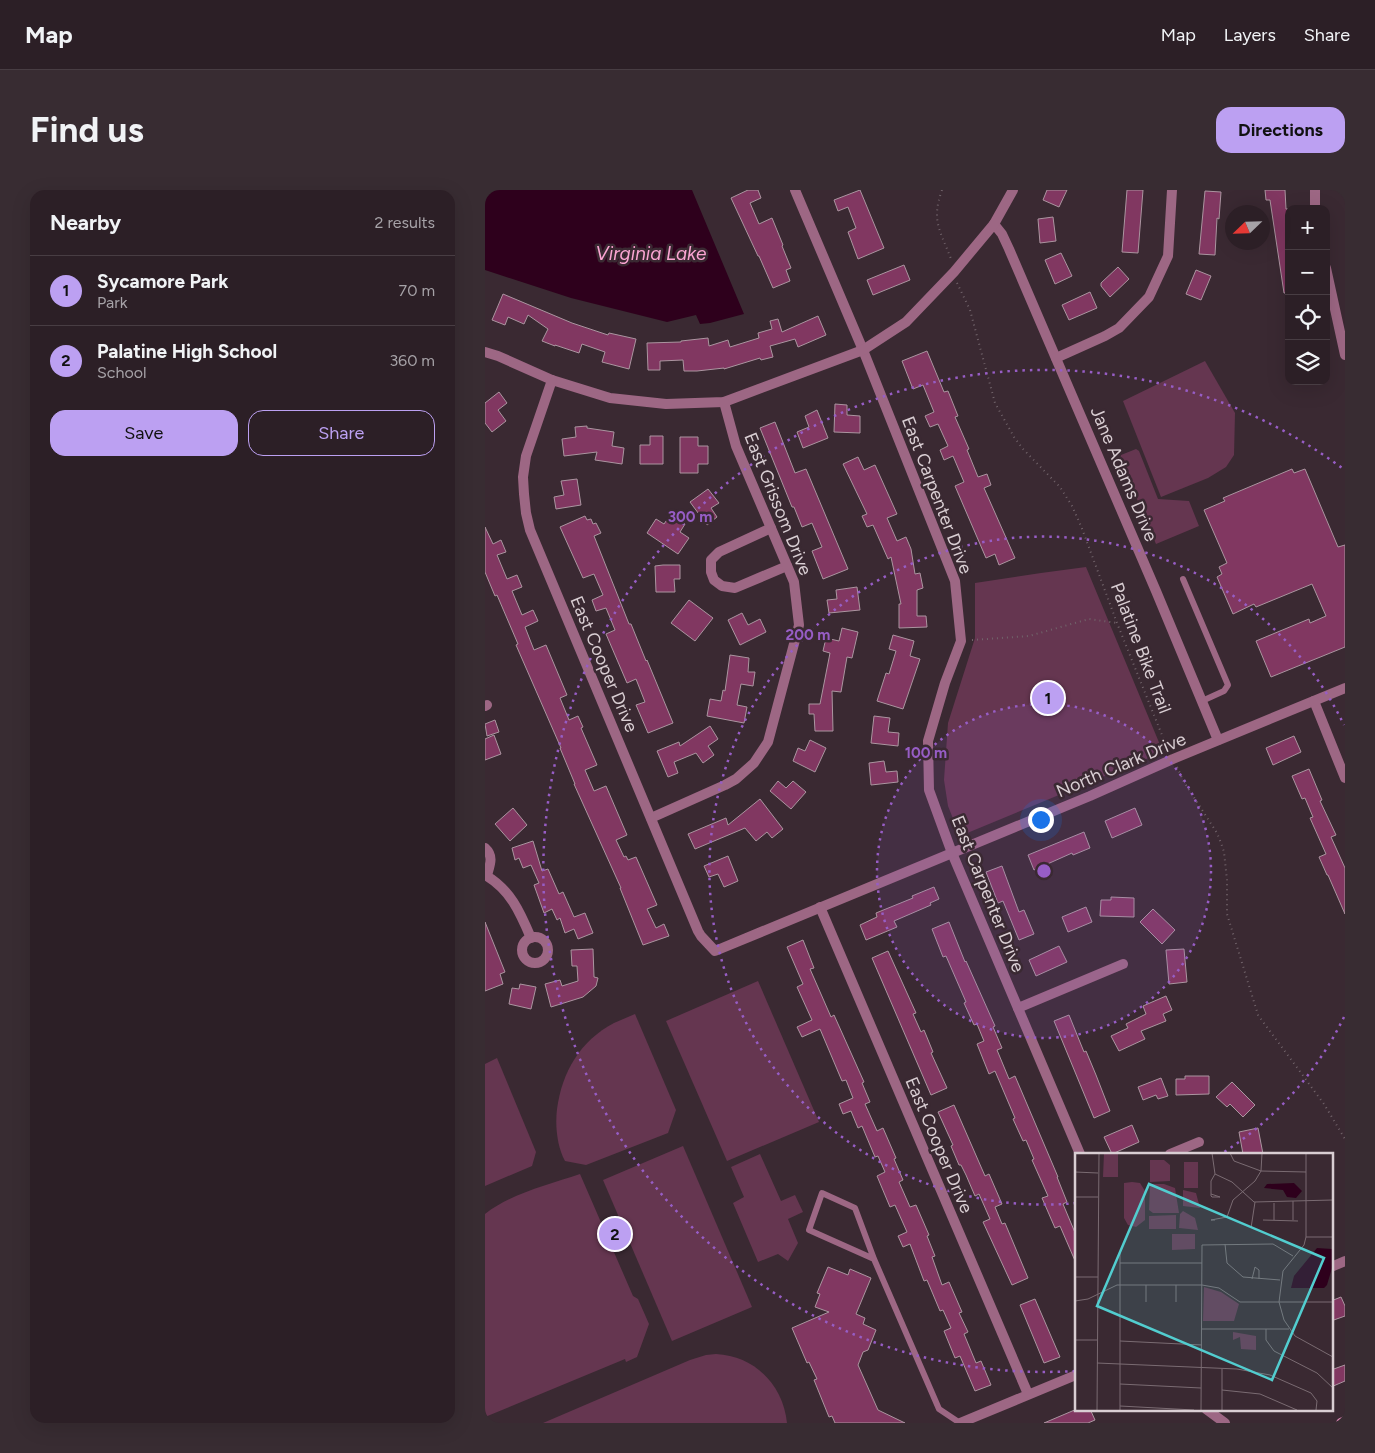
<!DOCTYPE html>
<meta charset="utf-8">
<style>
body{margin:0;font-family:Figtree,sans-serif;background:#382c32;color:#f1f3f6}
.controls{position:absolute;right:15px;top:15px;display:grid;overflow:hidden;border-radius:10px;box-shadow:0 5px 20px #0002}
.controls button{width:45px;height:45px;display:grid;place-items:center;padding:0;border:0;border-bottom:1px solid #483d43;background:#2c1f26;color:#f1f3f6;font:25px sans-serif}
.compass{position:absolute;left:740px;top:15px;width:45px;height:45px;border-radius:50%;background:#2c1f26;box-shadow:0 5px 20px #0002;rotate:247deg}
.you{position:absolute;left:555px;top:629px;width:18px;height:18px;margin:-12px;border:4px solid #fff;border-radius:50%;background:#1a73e8;box-shadow:0 0 0 8px #1a73e833}
.badge{display:grid;place-items:center;width:32px;height:32px;border-radius:50%;background:#bca0f2;color:#111;font-size:16px;font-weight:700}
.pin{position:absolute;translate:-50% -50%;border:2px solid #fff;box-shadow:0 1px 5px #0006}
.list{margin:0;padding:0;list-style:none}
h2{display:flex;justify-content:space-between;align-items:center;height:65px;margin:0;padding:0 20px;font-size:21px}
h2 small{font-size:16px;font-weight:400;color:#a6a2a7}
.list li{display:grid;grid-template-columns:32px 1fr auto;gap:15px;align-items:center;box-sizing:border-box;height:70px;padding:0 20px;border-top:1px solid #483d43}
.list b{display:block;font-size:19px;white-space:nowrap}
.list p{margin:0;font-size:16px;white-space:nowrap;color:#a6a2a7}
.list em{font-size:16px;font-style:normal;color:#a6a2a7}
.actions{display:flex;gap:10px;padding:15px 20px}
.actions a{flex:1;padding:11px 0;border:1px solid #bca0f2;border-radius:15px;text-align:center;font-size:18px;color:#bca0f2}
.actions .main{background:#bca0f2;color:#111}
.icon{flex:none;width:28px;height:28px;fill:none;stroke:currentColor;stroke-width:2;stroke-linecap:round;stroke-linejoin:round}
.map{position:relative;flex:none;width:860px;height:1233px;overflow:hidden;border-radius:15px}
header{display:flex;align-items:center;gap:30px;box-sizing:border-box;height:70px;padding:0 25px;background:#2c1f26;border-bottom:1px solid #483d43}
header strong{font-size:24px}
nav{display:flex;gap:28px;margin-inline-start:auto;font-size:18px}
.intro{display:flex;align-items:center;justify-content:space-between;box-sizing:border-box;height:120px;padding:0 30px}
h1{margin:0;font-size:35px}
.button{padding:12px 22px;border-radius:15px;background:#bca0f2;color:#111;font-size:18px;font-weight:700}
main{display:flex;gap:30px;padding:0 30px}
aside{flex:1;background:#2c1f26;border-radius:15px;box-shadow:0 5px 20px #0002}
.map>svg:first-child{display:block}
.green{fill:#653650}
.water{fill:#2e001c}
.building{fill:#813761;stroke:#ab95a0}
.lines{fill:none;stroke-linecap:round;stroke-linejoin:round}
.path{stroke:#71636a;stroke-width:2;stroke-dasharray:1 4;stroke-linecap:butt}
.lane{stroke:#9d6784;stroke-width:6}
.street{stroke:#9d6784;stroke-width:10}
.secondary{stroke:#db86b4;stroke-width:10}
.ring{fill:none;stroke:#975dc5;stroke-width:2.5;stroke-dasharray:2.5 5}
.labels{text-anchor:middle;dominant-baseline:central;stroke-width:5;stroke-linejoin:round;paint-order:stroke}
.street-label{font-size:18px;fill:#d9ced3;stroke:#3a2932}
.water-label{font-size:19px;font-style:italic;fill:#fba5d3;stroke:#3a2932}
.inset-road{fill:none;stroke:#7a6b72;stroke-width:1}
.view{fill:#52cdcf;fill-opacity:0.15;stroke:#52cdcf;stroke-width:2.5}
.inset-edge{fill:none;stroke:#d9ced3;stroke-width:2.5}
.centre{fill:#975dc5;stroke:#3a2932;stroke-width:2.5}
.ring-label{font-size:15px;text-anchor:middle;font-weight:bold;fill:#975dc5;stroke:#3a2932;stroke-width:5;stroke-linejoin:round;paint-order:stroke}
</style>
<header>
<strong>Map</strong>
<nav><a>Map</a><a>Layers</a><a>Share</a></nav>
</header>
<div class="intro"><h1>Find us</h1><a class="button">Directions</a></div>
<main>
<aside>
<h2>Nearby<small>2 results</small></h2>
<ul class="list">
<li><span class="badge">1</span><div><b>Sycamore Park</b><p>Park</p></div><em>70 m</em></li>
<li><span class="badge">2</span><div><b>Palatine High School</b><p>School</p></div><em>360 m</em></li>
</ul>
<div class="actions"><a class="main">Save</a><a>Share</a></div>
</aside>
<div class="map">
<svg width="860" height="1233" viewBox="0 0 860 1233">
<rect width="100%" height="100%" fill="#3a2932"/>
<g class="green">
<polygon points="720,171 750,223 749,265 741,277 723,288 676,307 638,211"/>
<polygon points="651,259 654,261 673,309 704,311 714,336 671,354 635,269 636,265"/>
<polygon points="601,377 678,562 475,646 463,616 459,590 463,533 490,448 490,393 556,383"/>
<polygon points="273,791 334,932 242,971 181,831"/>
<path d="M150 824 191 920 183 943 101 975 80 971C72 956 70 936 72 919 77 882 95 851 129 833 136 830 143 827 150 824Z"/>
<polygon points="12,868 51,962 47,976 0,996 0,874"/>
<polygon points="198,956 267,1117 187,1151 118,990"/>
<polygon points="275,964 296,1011 310,1005 318,1022 303,1029 313,1053 303,1071 293,1064 273,1072 248,1013 259,1007 246,977"/>
<path d="M95 984 148 1106 153 1109 164 1134 152 1167 141 1172 140 1169 0 1227V1024C27 1003 63 995 95 984Z"/>
<path d="M231 1164C270 1166 298 1195 302 1233H58L205 1170 221 1165Z"/>
</g>
<polygon class="water" points="0,0 207,0 259,124 225,133 215,134 211,125 182,132 86,108 0,80"/>
<g class="building">
<polygon points="263,0 273,0 276,8 265,13 274,34 287,28 298,55 297,56 306,78 301,80 305,91 288,98 274,66 273,66 246,8"/>
<polygon points="375,0 399,58 373,69 363,42 371,38 363,17 353,21 349,10"/>
<polygon points="562,0 582,0 574,17 558,10"/>
<polygon points="642,0 658,0 653,63 637,62"/>
<polygon points="780,0 800,0 801,19 804,19 804,103 799,103 785,10 781,10"/>
<polygon points="720,1 736,2 734,29 732,28 730,65 714,64"/>
<polygon points="568,27 571,51 555,53 553,29"/>
<polygon points="576,63 587,86 570,94 560,70"/>
<polygon points="419,75 425,90 388,105 382,90"/>
<polygon points="633,77 644,89 625,107 616,96 616,93"/>
<polygon points="711,80 726,86 716,110 701,104"/>
<polygon points="605,102 612,118 584,130 577,115"/>
<polygon points="18,104 87,133 123,145 124,143 151,149 144,179 117,172 120,162 97,154 94,163 70,155 70,156 57,151 63,139 43,125 39,134 23,127 20,135 7,130"/>
<polygon points="333,126 341,145 313,157 310,149 285,156 288,167 276,170 275,168 239,179 239,178 212,181 199,181 198,170 175,171 175,180 163,180 162,153 196,152 196,151 223,148 224,156 243,150 245,157 274,148 273,143 287,139 285,131 293,129 297,142"/>
<polygon points="442,161 459,202 463,201 473,226 470,227 484,259 482,260 493,287 502,284 506,295 499,298 530,368 514,375 510,364 501,368 470,296 479,292 468,266 459,270 455,260 463,256 453,234 445,237 440,226 449,222 438,195 428,199 417,171"/>
<polygon points="14,202 22,213 13,220 21,231 7,242 0,233 0,213"/>
<polygon points="350,214 362,215 362,225 375,226 375,243 349,242"/>
<polygon points="332,220 343,248 318,258 312,242 324,237 320,226"/>
<polygon points="290,232 310,283 321,279 363,379 338,389 327,361 337,357 327,333 317,337 309,317 307,317 275,238"/>
<polygon points="102,236 102,238 129,242 127,256 139,258 137,274 110,270 112,262 79,266 77,249 91,247 90,237"/>
<polygon points="165,246 178,246 178,274 155,274 155,255 165,255"/>
<polygon points="195,247 213,247 213,256 223,256 223,274 213,274 213,283 195,283"/>
<polygon points="373,267 379,280 390,275 412,324 402,328 412,351 421,347 426,359 430,384 435,383 438,398 432,400 432,426 441,426 442,437 414,438 414,414 416,414 406,367 403,369 388,335 382,337 377,326 382,324 358,274"/>
<polygon points="807,279 809,283 820,279 853,357 860,355 860,457 786,487 771,451 824,429 825,433 841,426 827,394 771,417 769,414 748,424 732,387 737,384 734,377 742,373 719,320 740,311 738,308"/>
<polygon points="92,289 96,315 71,319 69,307 79,305 76,291"/>
<polygon points="223,299 234,313 226,318 232,327 222,335 205,312"/>
<polygon points="186,324 200,334 195,342 204,348 193,364 162,343 171,329 179,334"/>
<polygon points="100,326 102,330 106,329 108,334 111,333 116,343 109,346 144,434 146,434 161,471 162,470 188,533 163,543 151,515 160,512 151,489 142,493 121,444 130,440 121,418 111,421 107,410 118,405 109,384 98,388 75,337"/>
<polygon points="0,337 8,354 16,350 21,362 12,365 22,389 32,385 37,397 27,401 37,425 48,420 53,431 40,437 49,460 61,455 82,505 75,508 84,530 93,526 98,537 96,538 112,575 100,580 109,601 121,596 142,645 131,650 139,667 141,666 143,670 151,667 172,715 162,719 171,738 179,734 184,746 158,755 135,698 136,698 89,594 90,594 75,558 76,558 31,455 33,454 12,405 10,406 0,382"/>
<polygon points="178,375 195,375 195,389 189,389 190,402 171,402 170,376"/>
<polygon points="372,397 375,420 344,423 342,410 352,409 351,400"/>
<polygon points="204,410 228,428 210,451 186,433"/>
<polygon points="257,423 263,435 275,429 281,442 255,455 243,430"/>
<polygon points="357,438 373,442 367,468 362,467 356,502 347,501 348,541 330,541 329,524 324,524 324,514 335,514 345,463 338,461 341,448 354,451"/>
<polygon points="408,445 429,451 425,466 435,469 418,519 392,511 401,483 404,484 411,461 404,459"/>
<polygon points="245,465 264,468 263,482 270,482 268,496 256,494 252,515 262,517 259,533 222,526 225,509 236,511 238,500 240,501"/>
<polygon points="389,526 405,528 403,542 414,543 413,556 386,553"/>
<polygon points="10,530 14,542 2,546 0,534"/>
<polygon points="225,536 233,549 223,556 229,565 218,573 211,563 189,572 193,583 183,587 172,561 194,552 195,556"/>
<polygon points="9,545 16,564 0,570 0,549"/>
<polygon points="809,546 816,562 788,575 781,558"/>
<polygon points="325,550 341,558 330,582 308,571 313,558 320,561"/>
<polygon points="399,571 401,582 412,581 413,592 386,595 384,573"/>
<polygon points="824,579 837,610 835,611 851,645 846,647 860,678 860,724 843,685 842,685 834,667 841,664 825,628 828,627 820,608 817,609 807,586"/>
<polygon points="293,591 301,598 308,591 321,602 306,619 285,601"/>
<polygon points="275,609 298,639 287,648 282,642 271,651 260,638 210,659 203,644 241,628 243,635"/>
<polygon points="28,618 42,635 25,651 10,634"/>
<polygon points="650,618 657,635 627,648 620,631"/>
<polygon points="599,642 605,658 588,665 587,663 549,680 543,665"/>
<polygon points="48,651 57,681 63,679 74,704 78,702 89,727 100,723 108,743 93,749 89,739 80,743 75,728 72,730 67,719 59,723 49,695 54,693 46,675 38,678 34,668 30,670 27,658"/>
<polygon points="243,666 253,691 239,697 233,684 224,687 219,676"/>
<polygon points="517,676 534,722 539,720 549,744 534,750 518,711 513,713 501,682"/>
<polygon points="449,697 454,709 445,713 446,715 409,731 412,737 381,750 375,735 392,727 391,723 428,708 427,706"/>
<polygon points="626,707 649,708 649,727 615,726 616,710 626,710"/>
<polygon points="601,717 607,732 583,742 577,727"/>
<polygon points="668,719 690,740 677,754 655,732"/>
<polygon points="0,732 20,782 15,784 18,794 0,801"/>
<polygon points="464,732 480,772 481,771 510,836 508,837 517,858 512,860 524,889 530,886 573,987 572,987 582,1012 578,1014 591,1045 591,1073 575,1036 570,1038 557,1008 563,1006 547,970 549,969 541,950 538,951 528,929 530,928 510,881 504,884 492,854 499,851 492,834 489,835 479,813 481,812 461,766 458,767 447,739"/>
<polygon points="318,750 329,778 325,779 346,827 349,825 379,892 377,893 385,912 380,914 392,941 398,938 411,968 409,969 418,990 414,992 425,1017 431,1015 444,1045 442,1046 450,1066 447,1067 457,1095 464,1092 477,1122 474,1123 483,1142 479,1144 491,1173 496,1171 506,1195 490,1201 475,1166 470,1168 459,1141 466,1138 458,1120 455,1121 442,1090 439,1091 425,1054 418,1057 413,1046 422,1042 410,1015 405,1017 392,986 400,982 393,966 390,967 377,936 373,938 366,921 358,924 354,914 368,908 361,890 357,891 335,839 317,847 312,837 327,830 312,797 318,794 302,757"/>
<polygon points="574,756 582,772 551,786 544,770"/>
<polygon points="108,759 109,787 113,788 111,796 98,807 66,817 60,794 75,790 77,796 93,791 92,776 87,776 86,760"/>
<polygon points="699,759 702,792 684,794 681,760"/>
<polygon points="403,761 431,823 428,824 436,842 439,840 448,862 446,863 462,898 446,905 387,768"/>
<polygon points="35,794 51,797 46,819 24,814 27,798 34,799"/>
<polygon points="681,806 687,820 678,824 681,831 656,841 660,849 634,861 626,846 643,838 641,834 661,824 658,816"/>
<polygon points="584,825 599,862 601,861 611,885 625,921 609,928 569,831"/>
<polygon points="700,886 724,886 724,904 691,905 691,889 700,889"/>
<polygon points="676,888 683,906 673,909 671,905 658,910 653,897"/>
<polygon points="747,892 770,915 758,927 745,914 742,917 731,907"/>
<polygon points="469,915 500,986 504,984 517,1014 510,1017 517,1034 520,1033 543,1088 527,1095 498,1032 505,1029 494,1004 490,1006 481,985 476,975 474,975 466,956 468,955 453,922"/>
<polygon points="647,935 654,952 627,964 619,947"/>
<polygon points="773,938 778,964 758,964 754,942"/>
<polygon points="343,1077 363,1085 365,1079 386,1088 371,1124 380,1128 378,1134 391,1140 383,1160 378,1162 373,1175 393,1220 420,1233 350,1233 347,1226 344,1227 329,1190 332,1189 324,1172 322,1173 307,1138 344,1122 330,1117 335,1104 332,1103"/>
<polygon points="856,1107 860,1116 860,1126 846,1131 846,1111"/>
<polygon points="550,1109 575,1167 559,1173 535,1115"/>
<polygon points="860,1175 860,1191 846,1197 846,1180"/>
<polygon points="592,1219 605,1219 610,1230 603,1233 559,1233"/>
</g>
<g class="lines">
<g class="path">
<path d="M457 0C446 31 455 40 466 69"/>
<polyline points="472,93 485,120 510,213 529,247 538,259 575,297 587,316 596,336 632,433 683,560"/>
<polyline points="487,450 544,446 604,429 632,433"/>
<polyline points="692,577 699,592 732,643 736,653 739,662 742,690 742,724 773,825 839,914 860,949"/>
</g>
<g class="lane">
<polyline points="698,389 743,495 739,501 717,511"/>
<polyline points="389,1069 324,1040 337,1003 370,1018 389,1069 454,1219 475,1233"/>
</g>
<g class="street">
<polyline points="310,0 378,160 470,391 476,451 460,493 443,551 444,600 467,663 595,964"/>
<polyline points="830,0 830,19"/>
<polyline points="509,34 517,44 524,59 671,401 733,550"/>
<polyline points="841,78 860,165"/>
<polyline points="0,162 13,166 67,190 125,208 181,214 239,212 378,160 421,132 469,82 509,34 528,0"/>
<polyline points="571,168 620,146 634,138 664,107 683,66 687,0"/>
<polyline points="67,190 41,266 38,287 39,304 41,323 45,340 213,741 216,746 230,761 605,606 688,569 860,498"/>
<polyline points="286,338 234,362 226,370 226,382 229,390 237,396 250,398 302,376"/>
<polyline points="829,511 860,588"/>
<polyline points="0,516 2,515"/>
<polyline points="166,628 240,595 251,589 269,573 283,552 314,435 309,392 251,256 239,212"/>
<path d="M0 658C9 666 5 675 2 685"/>
<path d="M0 685C25 699 35 722 46 748"/>
<polyline points="335,717 543,1204"/>
<circle cx="50" cy="760" r="13"/>
<polyline points="533,818 638,774"/>
<polyline points="685,964 714,952"/>
<polyline points="846,1077 860,1071"/>
<polyline points="721,1219 740,1233"/>
<polyline points="475,1233 591,1185"/>
</g>
<polyline class="secondary" points="856,1233 860,1231"/>
</g>
<circle cx="559" cy="681" r="167" fill="#975dc5" fill-opacity=".12"/>
<g class="ring">
<circle cx="559" cy="681" r="167"/>
<path d="M859 827A334 334 0 0 1 736 964M591 1013A334 334 0 1 1 859 535"/>
<path d="M590 1181A501 501 0 1 1 857 278"/>
</g>
<g class="labels">
<g class="street-label">
<text transform="translate(639 284) rotate(67)">Jane Adams Drive</text>
<text transform="translate(452 305) rotate(69)">East Carpenter Drive</text>
<text transform="translate(293 314) rotate(68)">East Grissom Drive</text>
<text transform="translate(656 458) rotate(69)">Palatine Bike Trail</text>
<text transform="translate(119 474) rotate(67)">East Cooper Drive</text>
<text transform="translate(636 575) rotate(-23)">North Clark Drive</text>
<text transform="translate(503 704) rotate(68)">East Carpenter Drive</text>
<text transform="translate(454 955) rotate(67)">East Cooper Drive</text>
</g>
<g class="water-label">
<text x="166" y="63">Virginia Lake</text>
</g>
</g>
<g transform="translate(590 963)">
<rect width="258" height="258" fill="#3a2932"/>
<path d="M29 0H43V24H28ZM75 7H89L95 12V28L75 29ZM109 9H123V35H109ZM57 29 65 30 70 38V67L61 74 53 72 49 65V30ZM75 31H89L100 35 104 60H78L74 57ZM108 37 121 40 125 55 108 53ZM108 58 120 65 123 77 104 75 105 61ZM101 62V76H74V63ZM97 81H120V96L97 97ZM129 134 146 139 164 151 159 168H128ZM158 179 181 183V197L166 196 165 184 158 187Z" fill="#653650"/>
<path d="M219 30 227 38 221 45 212 44 208 37 189 35 192 31ZM242 95 257 96V115L252 132 249 135H216L219 123Z" fill="#2e001c"/>
<path class="inset-road" d="M137 0 140 21 157 29 179 49 258 47M155 0 159 8 186 18 231 19M231 0V84L229 92 208 118 204 149 209 167 220 183 258 204M0 19 23 20M136 41 145 44H137L136 43V28L140 21M0 44H23M199 50V67M140 67H136L152 64 158 47 180 28 186 18 187 0M188 67 223 68M218 67V48M176 75 180 49M231 84H258M150 91 152 110 168 124 205 127M45 110H127M0 124H23M177 126 180 114 184 117V126M71 132V149M101 132V149M0 148 13 146 42 132H127L144 135 165 149H258M127 176H214M191 176V187L199 198 242 220 258 235M0 187H22M45 188 127 192M22 210 162 216 195 222 236 240 242 248 241 257M45 231 126 235M147 237 185 241 222 257M45 253 119 257M22 257 24 0M45 257V99M126 257 127 92 198 91 218 103M147 257V216"/>
<path class="view" d="M74 31 249 105 197 227 22 153Z"/>
<rect width="258" height="258" class="inset-edge"/>
</g>
<circle cx="559" cy="681" r="8" class="centre"/>
<g class="ring-label">
<text x="205" y="332">300 m</text>
<text x="323" y="450">200 m</text>
<text x="441" y="568">100 m</text>
</g>
</svg>
<div class="controls">
<button>+</button>
<button>−</button>
<button><svg class="icon" aria-label="locate" viewBox="0 0 24 24"><circle cx="12" cy="12" r="6"/><path d="M12 2v4M12 18v4M2 12h4M18 12h4"/></svg></button>
<button><svg class="icon" aria-label="layers" viewBox="0 0 24 24"><path d="M12 4l9 5-9 5-9-5zM3 14l9 5 9-5"/></svg></button>
</div>
<svg class="compass" viewBox="-18 -18 36 36"><path d="M0-13l5 13h-10z" fill="#e53935"/><path d="M0 13l5-13h-10z" fill="#a6a2a7"/></svg>
<div class="you"></div>
<div class="pin badge" style="left:563px;top:508px">1</div>
<div class="pin badge" style="left:130px;top:1044px">2</div>
</div>
</main>
